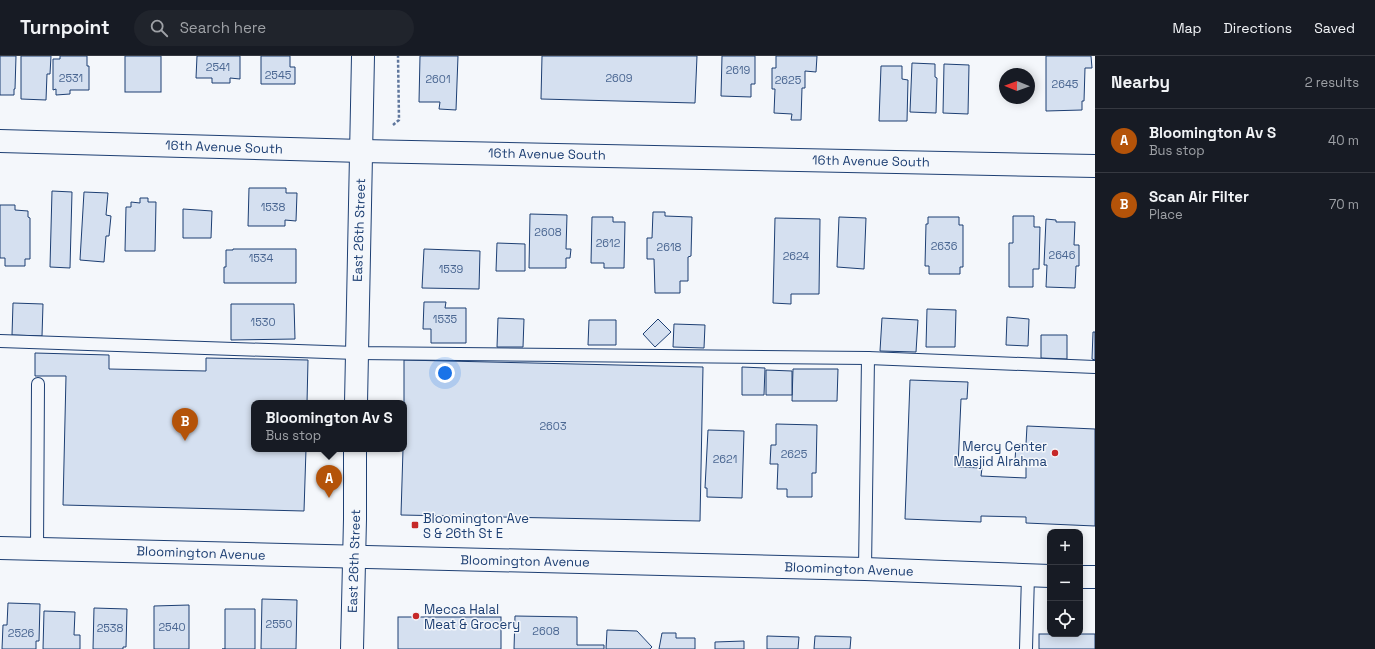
<!DOCTYPE html>
<meta charset="utf-8">
<style>
body{margin:0;font-family:"Space Grotesk",sans-serif;background:#20242c;color:#f1f3f6}
.controls{position:absolute;right:12px;bottom:12px;display:grid;overflow:hidden;border-radius:8px;box-shadow:0 2px 10px #0003}
.controls button{width:36px;height:36px;display:grid;place-items:center;padding:0;border:0;border-bottom:1px solid #363941;background:#171b24;color:#f1f3f6;font:20px sans-serif}
.compass{position:absolute;left:999px;top:12px;width:36px;height:36px;border-radius:50%;background:#171b24;box-shadow:0 2px 10px #0003;rotate:271deg}
.you{position:absolute;left:445px;top:317px;width:14px;height:14px;margin:-10px;border:3px solid #fff;border-radius:50%;background:#1a73e8;box-shadow:0 0 0 6px #1a73e833}
.badge{display:grid;place-items:center;width:26px;height:26px;border-radius:50%;background:#b45309;color:#fff;font-size:13px;font-weight:700}
.pin{position:absolute;translate:-50% -33px;filter:drop-shadow(0 1px 2px #0008)}
.pin::after{content:'';position:absolute;top:21px;width:14px;height:12px;background:inherit;clip-path:polygon(0 0,100% 0,50% 100%)}
.popup{position:absolute;left:251px;top:344px;width:156px;height:52px;box-sizing:border-box;display:grid;place-content:center;border-radius:8px;background:#171b24;filter:drop-shadow(0 1px 3px #0005);font-size:13px;white-space:nowrap;color:#9ea1a6}
.popup b{font-size:15px;color:#f1f3f6}
.popup::after{content:'';position:absolute;left:50%;top:100%;margin-left:-8px;border:8px solid transparent;border-top-color:#171b24}
.list{margin:0;padding:0;list-style:none}
h2{display:flex;justify-content:space-between;align-items:center;height:52px;margin:0;padding:0 16px;font-size:17px}
h2 small{font-size:13px;font-weight:400;color:#9ea1a6}
.list li{display:grid;grid-template-columns:26px 1fr auto;gap:12px;align-items:center;box-sizing:border-box;height:64px;padding:0 16px;border-top:1px solid #363941}
.list b{display:block;font-size:15px;white-space:nowrap}
.list p{margin:0;font-size:13px;white-space:nowrap;color:#9ea1a6}
.list em{font-size:13px;font-style:normal;color:#9ea1a6}
.icon{flex:none;width:22px;height:22px;fill:none;stroke:currentColor;stroke-width:2;stroke-linecap:round;stroke-linejoin:round}
.map{position:relative;flex:none;width:1095px;height:593px;overflow:hidden}
header{display:flex;align-items:center;gap:24px;box-sizing:border-box;height:56px;padding:0 20px;background:#171b24;border-bottom:1px solid #363941}
header strong{font-size:19px}
nav{display:flex;gap:22px;margin-inline-start:auto;font-size:14px}
.search{width:280px;height:36px;background:#20242c;display:flex;align-items:center;gap:10px;box-sizing:border-box;padding:0 14px;border-radius:22px;color:#9ea1a6;font-size:15px}
main{display:flex}
aside{flex:1;background:#171b24}
.map>svg:first-child{display:block}
.building{fill:#d5e0f0;stroke:#1d3f73}
.lines{fill:none;stroke-linecap:round;stroke-linejoin:round}
.lane-casing{stroke:#1d3f73;stroke-width:14}
.street-casing{stroke:#1d3f73;stroke-width:24}
.secondary-casing{stroke:#1d3f73;stroke-width:24}
.path{stroke:#5e769c;stroke-width:2.5;stroke-dasharray:3 2;stroke-linecap:butt}
.lane{stroke:#f4f7fb;stroke-width:12}
.street{stroke:#f4f7fb;stroke-width:22}
.secondary{stroke:#f4f7fb;stroke-width:22}
.poi-dot{fill:#c62828;stroke:#f4f7fb;stroke-width:1.5}
.labels{text-anchor:middle;dominant-baseline:central;stroke-width:3;stroke-linejoin:round;paint-order:stroke}
.number-label{font-size:11px;fill:#4b6792}
.street-label{font-size:13px;fill:#1d3f73;stroke:#f4f7fb}
.poi-label{font-size:13px;fill:#1d3f73;stroke:#f4f7fb;text-anchor:start}
</style>
<header>
<strong>Turnpoint</strong>
<div class="search"><svg class="icon" aria-label="search" viewBox="0 0 24 24"><circle cx="10" cy="10" r="6"/><path d="M15 15l6 6"/></svg>Search here</div>
<nav><a>Map</a><a>Directions</a><a>Saved</a></nav>
</header>
<main>
<div class="map">
<svg width="1095" height="593" viewBox="0 0 1095 593">
<rect width="100%" height="100%" fill="#f4f7fb"/>
<g class="building">
<polygon points="0,0 16,0 15,33 14,33 14,39 0,39"/>
<polygon points="21,0 51,0 50,18 47,18 46,44 21,43"/>
<polygon points="60,0 87,0 87,10 89,10 89,34 70,34 70,38 56,39 56,33 53,34 53,3 60,3"/>
<rect x="125" y="0" width="36" height="36"/>
<polygon points="197,0 240,0 240,23 230,22 230,27 212,27 212,22 196,22"/>
<polygon points="261,0 290,0 290,11 295,11 295,28 261,28"/>
<polygon points="420,0 458,0 456,54 439,53 440,46 419,46"/>
<polygon points="542,0 697,0 695,47 541,43"/>
<polygon points="722,0 755,0 755,28 751,28 751,41 721,40"/>
<polygon points="776,0 817,0 816,16 805,15 805,32 802,32 801,64 791,64 792,58 774,57 775,33 772,33 772,12 776,12"/>
<polygon points="1046,0 1091,0 1092,12 1085,12 1084,45 1082,45 1082,54 1046,55"/>
<polygon points="912,7 935,8 935,21 937,22 936,57 910,56"/>
<polygon points="944,8 969,9 968,58 943,57"/>
<polygon points="881,10 902,10 902,23 908,24 907,65 879,65"/>
<polygon points="249,132 286,132 286,137 297,137 296,165 285,164 285,170 248,170"/>
<polygon points="52,135 72,136 70,212 50,211"/>
<polygon points="84,136 108,137 106,159 111,160 109,180 106,180 104,206 80,204"/>
<polygon points="140,142 148,142 148,146 156,146 155,195 125,195 126,151 131,151 131,146 140,147"/>
<polygon points="0,149 15,149 15,154 28,155 28,161 30,162 30,203 25,203 25,210 5,210 5,202 0,202"/>
<polygon points="183,153 212,155 211,182 183,182"/>
<polygon points="653,156 665,156 665,160 692,161 691,200 688,201 688,225 680,225 680,237 655,237 654,203 647,203 647,182 652,182"/>
<polygon points="530,158 567,159 566,193 571,193 570,202 566,202 566,212 529,212"/>
<polygon points="1013,160 1034,160 1034,171 1040,171 1039,213 1033,213 1033,231 1009,231 1009,187 1013,187"/>
<polygon points="592,161 613,161 613,166 625,166 624,212 604,212 604,207 591,207"/>
<polygon points="839,161 866,162 864,213 837,211"/>
<polygon points="928,161 959,161 959,169 963,169 963,211 960,211 960,218 929,218 929,210 925,210 926,168 928,168"/>
<polygon points="775,162 820,163 819,238 791,238 791,248 773,247"/>
<polygon points="1046,163 1056,164 1056,166 1075,166 1074,189 1079,189 1079,210 1076,210 1075,232 1046,231 1047,209 1044,209"/>
<polygon points="497,187 525,188 525,215 496,215"/>
<polygon points="233,193 296,193 296,227 224,227 224,211 226,211 226,194 233,194"/>
<polygon points="424,193 480,195 479,233 422,232"/>
<polygon points="424,246 446,246 445,252 466,252 466,287 431,287 431,273 423,273"/>
<polygon points="13,247 43,248 42,280 12,279"/>
<polygon points="231,248 294,248 295,283 231,284"/>
<polygon points="927,253 956,254 955,291 926,291"/>
<polygon points="1007,261 1029,263 1028,290 1006,289"/>
<polygon points="498,262 524,263 523,291 497,291"/>
<polygon points="882,262 918,264 916,296 880,295"/>
<polygon points="658,263 671,276 655,291 643,278"/>
<polygon points="589,264 616,264 616,289 588,289"/>
<polygon points="674,268 705,269 704,292 673,291"/>
<polygon points="1093,276 1095,276 1095,304 1092,303"/>
<polygon points="1041,279 1067,279 1067,303 1041,302"/>
<polygon points="35,297 109,299 109,313 206,315 206,302 308,304 307,347 254,347 254,393 306,393 304,455 63,449 66,320 35,320"/>
<polygon points="404,304 703,311 700,465 401,459 403,393 404,393"/>
<polygon points="742,311 765,312 764,339 742,339"/>
<polygon points="793,313 838,313 837,345 792,345"/>
<polygon points="766,314 792,315 792,339 766,339"/>
<polygon points="910,324 968,326 967,343 961,343 958,411 982,412 981,420 1026,422 1026,405 1015,405 1016,388 1026,388 1027,370 1095,373 1095,470 1026,467 1026,461 981,460 981,466 905,463"/>
<polygon points="776,368 817,369 816,417 812,417 812,441 787,441 787,433 777,433 778,408 770,408 771,389 776,389"/>
<polygon points="708,374 744,375 742,442 707,441 707,432 705,432"/>
<polygon points="262,543 297,544 296,593 261,593"/>
<polygon points="8,547 40,548 39,585 36,585 36,593 2,593 3,569 7,569"/>
<polygon points="189,549 189,593 154,593 154,550"/>
<polygon points="94,552 127,553 126,591 123,591 123,593 93,593"/>
<polygon points="225,553 255,553 255,593 222,593 225,593"/>
<polygon points="44,555 75,556 74,579 80,579 80,593 43,593"/>
<polygon points="515,560 577,561 577,589 604,589 604,593 514,593"/>
<rect x="398" y="561" width="103" height="32"/>
<polygon points="607,574 637,575 652,591 650,593 606,593"/>
<polygon points="662,577 676,577 676,582 695,582 695,593 659,593"/>
<rect x="1039" y="578" width="56" height="15"/>
<polygon points="767,580 799,581 798,593 767,593"/>
<polygon points="815,580 851,581 850,593 814,593"/>
<polygon points="744,585 744,593 715,593 715,586"/>
</g>
<g class="lines">
<g class="lane-casing">
<g id="lane">
<polyline points="0,285 356,297 868,302 1095,311"/>
<polyline points="37,493 38,328"/>
<polyline points="865,513 868,302"/>
<polyline points="1026,593 1028,519"/>
</g>
</g>
<g class="street-casing">
<polyline id="street" points="0,85 362,95 1095,110"/>
</g>
<g class="secondary-casing">
<g id="secondary">
<polyline points="356,347 363,0"/>
<polyline points="0,492 865,513 1050,520"/>
<polyline points="1080,521 1095,521"/>
<polyline points="352,593 355,463 355,393"/>
</g>
</g>
<polyline class="path" points="393,69 399,64 398,0"/>
<use href="#lane" class="lane"/>
<use href="#street" class="street"/>
<use href="#secondary" class="secondary"/>
</g>
<g class="poi-dot">
<circle cx="1055" cy="397" r="4"/>
<rect x="411" y="465" width="8" height="8" rx="2"/>
<circle cx="416" cy="560" r="4"/>
</g>
<g class="labels">
<g class="number-label">
<text x="218" y="11">2541</text>
<text x="738" y="14">2619</text>
<text x="278" y="19">2545</text>
<text x="71" y="22">2531</text>
<text x="619" y="22">2609</text>
<text x="438" y="23">2601</text>
<text x="788" y="24">2625</text>
<text x="1065" y="28">2645</text>
<text x="273" y="151">1538</text>
<text x="548" y="176">2608</text>
<text x="608" y="187">2612</text>
<text x="944" y="190">2636</text>
<text x="669" y="191">2618</text>
<text x="1062" y="199">2646</text>
<text x="796" y="200">2624</text>
<text x="261" y="202">1534</text>
<text x="451" y="213">1539</text>
<text x="445" y="263">1535</text>
<text x="263" y="266">1530</text>
<text x="553" y="370">2603</text>
<text x="794" y="398">2625</text>
<text x="725" y="403">2621</text>
<text x="279" y="568">2550</text>
<text x="172" y="571">2540</text>
<text x="110" y="572">2538</text>
<text x="546" y="575">2608</text>
<text x="21" y="577">2526</text>
</g>
<g class="street-label">
<text transform="translate(224 91) rotate(2)">16th Avenue South</text>
<text transform="translate(547 98) rotate(1)">16th Avenue South</text>
<text transform="translate(871 105) rotate(1)">16th Avenue South</text>
<text transform="translate(359 174) rotate(-88)">East 26th Street</text>
<text transform="translate(201 497) rotate(2)">Bloomington Avenue</text>
<text transform="translate(354 505) rotate(-88)">East 26th Street</text>
<text transform="translate(525 505) rotate(1)">Bloomington Avenue</text>
<text transform="translate(849 513) rotate(2)">Bloomington Avenue</text>
</g>
<g class="poi-label">
<text x="1047" y="390" text-anchor="end">Mercy Center<tspan x="1047" dy="15">Masjid Alrahma</tspan></text>
<text x="423" y="462">Bloomington Ave<tspan x="423" dy="15">S &amp; 26th St E</tspan></text>
<text x="424" y="553">Mecca Halal<tspan x="424" dy="15">Meat &amp; Grocery</tspan></text>
</g>
</g>
</svg>
<div class="controls">
<button>+</button>
<button>−</button>
<button><svg class="icon" aria-label="locate" viewBox="0 0 24 24"><circle cx="12" cy="12" r="6"/><path d="M12 2v4M12 18v4M2 12h4M18 12h4"/></svg></button>
</div>
<svg class="compass" viewBox="-18 -18 36 36"><path d="M0-13l5 13h-10z" fill="#e53935"/><path d="M0 13l5-13h-10z" fill="#9ea1a6"/></svg>
<div class="you"></div>
<div class="pin badge" style="left:329px;top:442px">A</div>
<div class="popup"><b>Bloomington Av S</b>Bus stop</div>
<div class="pin badge" style="left:185px;top:385px">B</div>
</div>
<aside>
<h2>Nearby<small>2 results</small></h2>
<ul class="list">
<li><span class="badge">A</span><div><b>Bloomington Av S</b><p>Bus stop</p></div><em>40 m</em></li>
<li><span class="badge">B</span><div><b>Scan Air Filter</b><p>Place</p></div><em>70 m</em></li>
</ul>
</aside>
</main>
